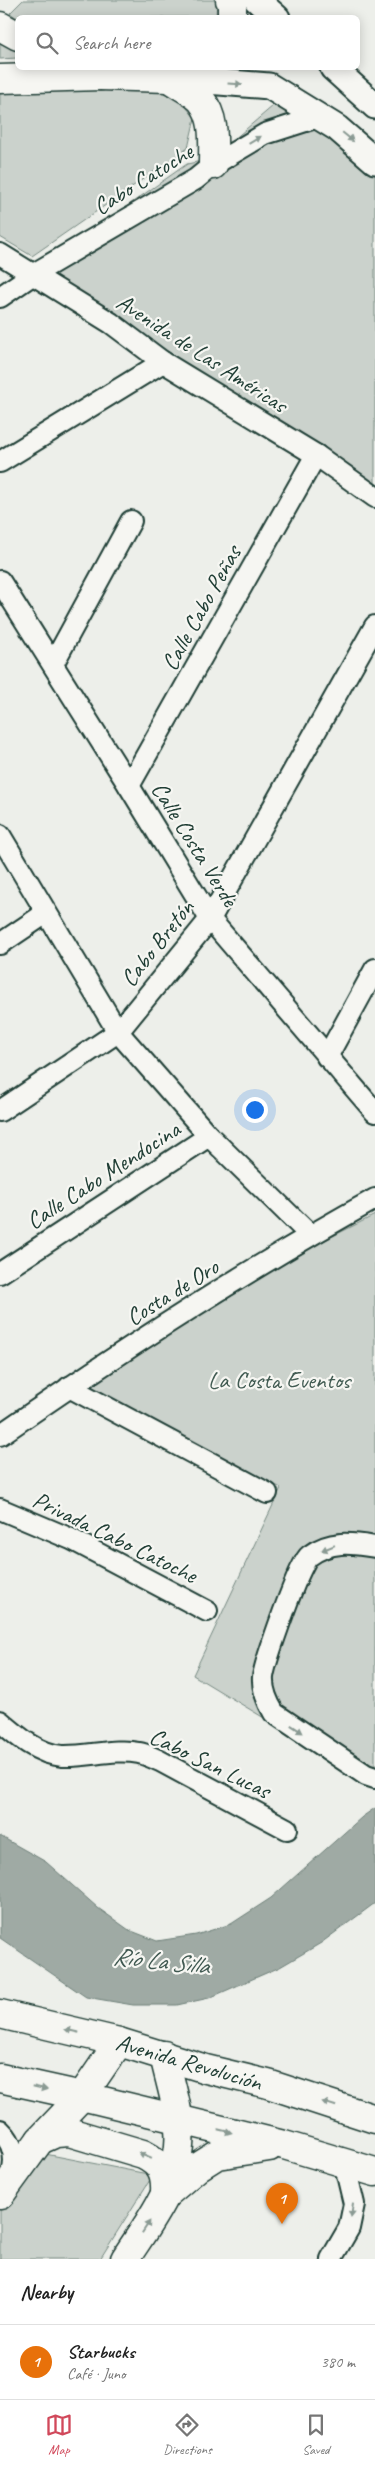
<!DOCTYPE html>
<meta charset="utf-8">
<style>
body{margin:0;font-family:Caveat,sans-serif;background:#f2f2f2;color:#222}
.you{position:absolute;left:254px;top:1109px;width:18px;height:18px;margin:-12px;border:4px solid #fff;border-radius:50%;background:#1a73e8;box-shadow:0 0 0 8px #1a73e833}
.badge{display:grid;place-items:center;width:32px;height:32px;border-radius:50%;background:#d1495b;color:#fff;font-size:16px;font-weight:700}
.pin{position:absolute;translate:-50% -41px;filter:drop-shadow(0 1px 2px #0008)}
.pin::after{content:'';position:absolute;top:26px;width:18px;height:15px;background:inherit;clip-path:polygon(0 0,100% 0,50% 100%)}
.list{margin:0;padding:0;list-style:none}
h2{display:flex;justify-content:space-between;align-items:center;height:65px;margin:0;padding:0 20px;font-size:21px}
h2 small{font-size:16px;font-weight:400;color:#767676}
.list li{display:grid;grid-template-columns:32px 1fr auto;gap:15px;align-items:center;box-sizing:border-box;height:75px;padding:0 20px;border-top:1px solid #e0e0e0}
.list b{display:block;font-size:19px;white-space:nowrap}
.list p{margin:0;font-size:16px;white-space:nowrap;color:#767676}
.list em{font-size:16px;font-style:normal;color:#767676}
.icon{flex:none;width:28px;height:28px;fill:none;stroke:currentColor;stroke-width:2;stroke-linecap:round;stroke-linejoin:round}
.map{position:relative;flex:none;width:375px;height:2259px;overflow:hidden}
.search{position:absolute;background:#fff;box-shadow:0 2px 12px #0003;left:15px;right:15px;top:15px;height:55px;display:flex;align-items:center;gap:12px;box-sizing:border-box;padding:0 18px;border-radius:8px;color:#767676;font-size:19px}
.sheet{height:140px;background:#fff}
nav{display:flex;justify-content:space-around;align-items:center;box-sizing:border-box;height:70px;border-top:1px solid #e0e0e0;background:#fff;font-size:14px;color:#767676}
nav a{display:grid;justify-items:center;gap:2px}
nav .on{color:#d1495b}
.map>svg:first-child{display:block}
.green{fill:#cbd2cc;stroke:#758880}
.water{fill:#9faaa4;stroke:#6c7e77}
.lines{fill:none;stroke-linecap:round;stroke-linejoin:round}
.minor-casing{stroke:#1f3d34;stroke-width:24}
.tertiary-casing{stroke:#1f3d34;stroke-width:29}
.secondary-casing{stroke:#1f3d34;stroke-width:31}
.primary-casing{stroke:#1f3d34;stroke-width:31}
.minor{stroke:#f6f6f2;stroke-width:20}
.tertiary{stroke:#f6f6f2;stroke-width:25}
.secondary{stroke:#f6f6f2;stroke-width:28}
.primary{stroke:#f6f6f2;stroke-width:28}
.oneway{fill:#8a9a93}
.labels{text-anchor:middle;dominant-baseline:central;stroke-width:4.5;stroke-linejoin:round;paint-order:stroke}
.street-label{font-size:24px;fill:#1f3d34;stroke:#f6f6f2}
.park-label{font-size:24px;fill:#415b52;stroke:#f6f6f2}
.water-label{font-size:25px;font-style:italic;fill:#3f5850;stroke:#f6f6f2}
</style>
<div class="map">
<svg width="375" height="2259" viewBox="0 0 375 2259">
<rect width="100%" height="100%" fill="#edefea"/>
<filter id="ink" filterUnits="userSpaceOnUse"><feTurbulence type="fractalNoise" baseFrequency=".02" numOctaves="2"/><feDisplacementMap in="SourceGraphic" scale="10" xChannelSelector="R" yChannelSelector="G"/><feConvolveMatrix kernelMatrix="1 2 1 2 8 2 1 2 1" color-interpolation-filters="sRGB"/></filter>
<g filter="url(#ink)">
<g class="green">
<polygon points="23,0 217,0 216,17 17,18 10,13"/>
<polygon points="0,39 17,47 17,58 0,59"/>
<polygon points="65,89 174,92 195,118 188,148 32,256 0,237 0,93"/>
<polygon points="287,94 375,155 375,490 33,272 187,164 211,159"/>
<polygon points="375,1215 375,1785 193,1675 281,1488 82,1388 311,1247"/>
<polygon points="35,2152 153,2175 100,2259 0,2259 0,2205"/>
</g>
<polygon class="water" points="375,1808 375,1903 321,1943 280,1967 209,1998 177,2005 133,2005 86,1997 0,1938 0,1836 46,1862 98,1908 129,1930 157,1941 196,1935 231,1924 271,1898 362,1817"/>
<g class="lines">
<g class="minor-casing">
<g id="minor">
<polyline points="0,254 111,323 163,362 316,455 375,497"/>
<polyline points="0,297 32,275 196,179 213,165 265,134 318,117"/>
<polyline points="0,462 163,362"/>
<polyline points="0,581 129,786 210,919 375,1112"/>
<polyline points="53,664 131,521"/>
<polyline points="129,786 316,455"/>
<polyline points="0,835 118,1032 209,1136 310,1235"/>
<polyline points="0,944 46,913"/>
<polyline points="327,1057 375,969"/>
<polyline points="0,1111 118,1032 210,919 375,626"/>
<polyline points="0,1273 209,1136"/>
<polyline points="69,1387 267,1493"/>
<path d="M0 1435C121 1351 246 1270 375 1199"/>
<polyline points="0,1509 71,1539 207,1611"/>
<path d="M375 1547C351 1543 330 1540 309 1556 299 1563 265 1662 263 1677 262 1690 268 1703 274 1713L366 1775 375 1778"/>
<path d="M0 1721C17 1736 38 1754 62 1756 88 1757 114 1748 139 1753 146 1754 153 1758 160 1761L287 1829"/>
<path d="M0 2130C14 2143 17 2160 11 2178"/>
<polyline points="331,2259 349,2228 354,2204 344,2162"/>
</g>
</g>
<g class="tertiary-casing">
<g id="tertiary">
<polyline points="257,0 277,18"/>
<polyline points="333,68 375,106"/>
<polyline points="169,78 269,86 337,128 375,161"/>
</g>
</g>
<g class="secondary-casing">
<g id="secondary">
<polyline points="230,0 232,3 232,18"/>
<polyline points="0,26 18,36"/>
<polyline points="80,68 100,76 169,78 191,68"/>
<path d="M169 78C178 85 194 92 201 100 216 118 213 143 213 165"/>
<polyline points="0,79 100,76"/>
<path d="M40 2140 56 2133 69 2132 143 2154C163 2164 166 2174 165 2195"/>
<polyline points="0,2195 40,2140 82,2096 119,2042"/>
<path d="M125 2259C147 2225 176 2188 179 2146 182 2116 170 2084 164 2055"/>
</g>
</g>
<g class="primary-casing">
<g id="primary">
<polyline points="0,2014 119,2042 206,2069 268,2084 375,2119"/>
<polyline points="0,2078 82,2096 284,2145 375,2172"/>
<polyline points="165,2195 198,2167 217,2155 269,2147"/>
</g>
</g>
<use href="#minor" class="minor"/>
<use href="#tertiary" class="tertiary"/>
<use href="#secondary" class="secondary"/>
<use href="#primary" class="primary"/>
</g>
<defs><path id="oneway-solid" d="M-6-.8H1V-3.2L6.5 0L1 3.2V.8H-6Z" transform="scale(1.25)"/></defs>
<g class="oneway">
<use href="#oneway-solid" transform="translate(235 84) rotate(4)"/>
<use href="#oneway-solid" transform="translate(348 137) rotate(40)"/>
<use href="#oneway-solid" transform="translate(255 140) rotate(-31)"/>
<use href="#oneway-solid" transform="translate(328 1548) rotate(158)"/>
<use href="#oneway-solid" transform="translate(297 1729) rotate(34)"/>
<use href="#oneway-solid" transform="translate(72 2031) rotate(-167)"/>
<use href="#oneway-solid" transform="translate(40 2088) rotate(13)"/>
<use href="#oneway-solid" transform="translate(329 2104) rotate(-162)"/>
<use href="#oneway-solid" transform="translate(225 2131) rotate(14)"/>
<use href="#oneway-solid" transform="translate(145 2156) rotate(-157)"/>
<use href="#oneway-solid" transform="translate(352 2210) rotate(98)"/>
<use href="#oneway-solid" transform="translate(146 2227) rotate(-57)"/>
</g>
</g>
<g class="labels">
<g class="street-label">
<text transform="translate(143 179) rotate(-32)">Cabo Catoche</text>
<text transform="translate(202 353) rotate(33)">Avenida de Las Américas</text>
<text transform="translate(201 608) rotate(-61)">Calle Cabo Peñas</text>
<text transform="translate(195 844) rotate(58)">Calle Costa Verde</text>
<text transform="translate(157 943) rotate(-52)">Cabo Bretón</text>
<text transform="translate(103 1175) rotate(-33)">Calle Cabo Mendocina</text>
<text transform="translate(172 1292) rotate(-32)">Costa de Oro</text>
<text transform="translate(115 1537) rotate(26)">Privada Cabo Catoche</text>
<text transform="translate(210 1763) rotate(26)">Cabo San Lucas</text>
<text transform="translate(189 2062) rotate(16)">Avenida Revolución</text>
</g>
<g class="park-label">
<text x="279" y="1380">La Costa Eventos</text>
</g>
<g class="water-label">
<text transform="translate(161 1961) rotate(6)">Río La Silla</text>
</g>
</g>
</svg>
<div class="you"></div>
<div class="pin badge" style="left:282px;top:2224px;background:#e8710a">1</div>
<div class="search"><svg class="icon" aria-label="search" viewBox="0 0 24 24"><circle cx="10" cy="10" r="6"/><path d="M15 15l6 6"/></svg>Search here</div>
</div>
<section class="sheet">
<h2>Nearby<small></small></h2>
<ul class="list">
<li><span class="badge" style="background:#e8710a">1</span><div><b>Starbucks</b><p>Café · Juno</p></div><em>380 m</em></li>
</ul>
</section>
<nav>
<a class="on"><svg class="icon" aria-label="map" viewBox="0 0 24 24"><path d="M3 6l6-2 6 2 6-2v14l-6 2-6-2-6 2zM9 4v14M15 6v14"/></svg>Map</a>
<a><svg class="icon" aria-label="directions" viewBox="0 0 24 24"><path d="M12 3l9 9-9 9-9-9zM9 14v-3h6M13 9l2 2-2 2"/></svg>Directions</a>
<a><svg class="icon" aria-label="saved" viewBox="0 0 24 24"><path d="M7 4h10v16l-5-4-5 4z"/></svg>Saved</a>
</nav>
